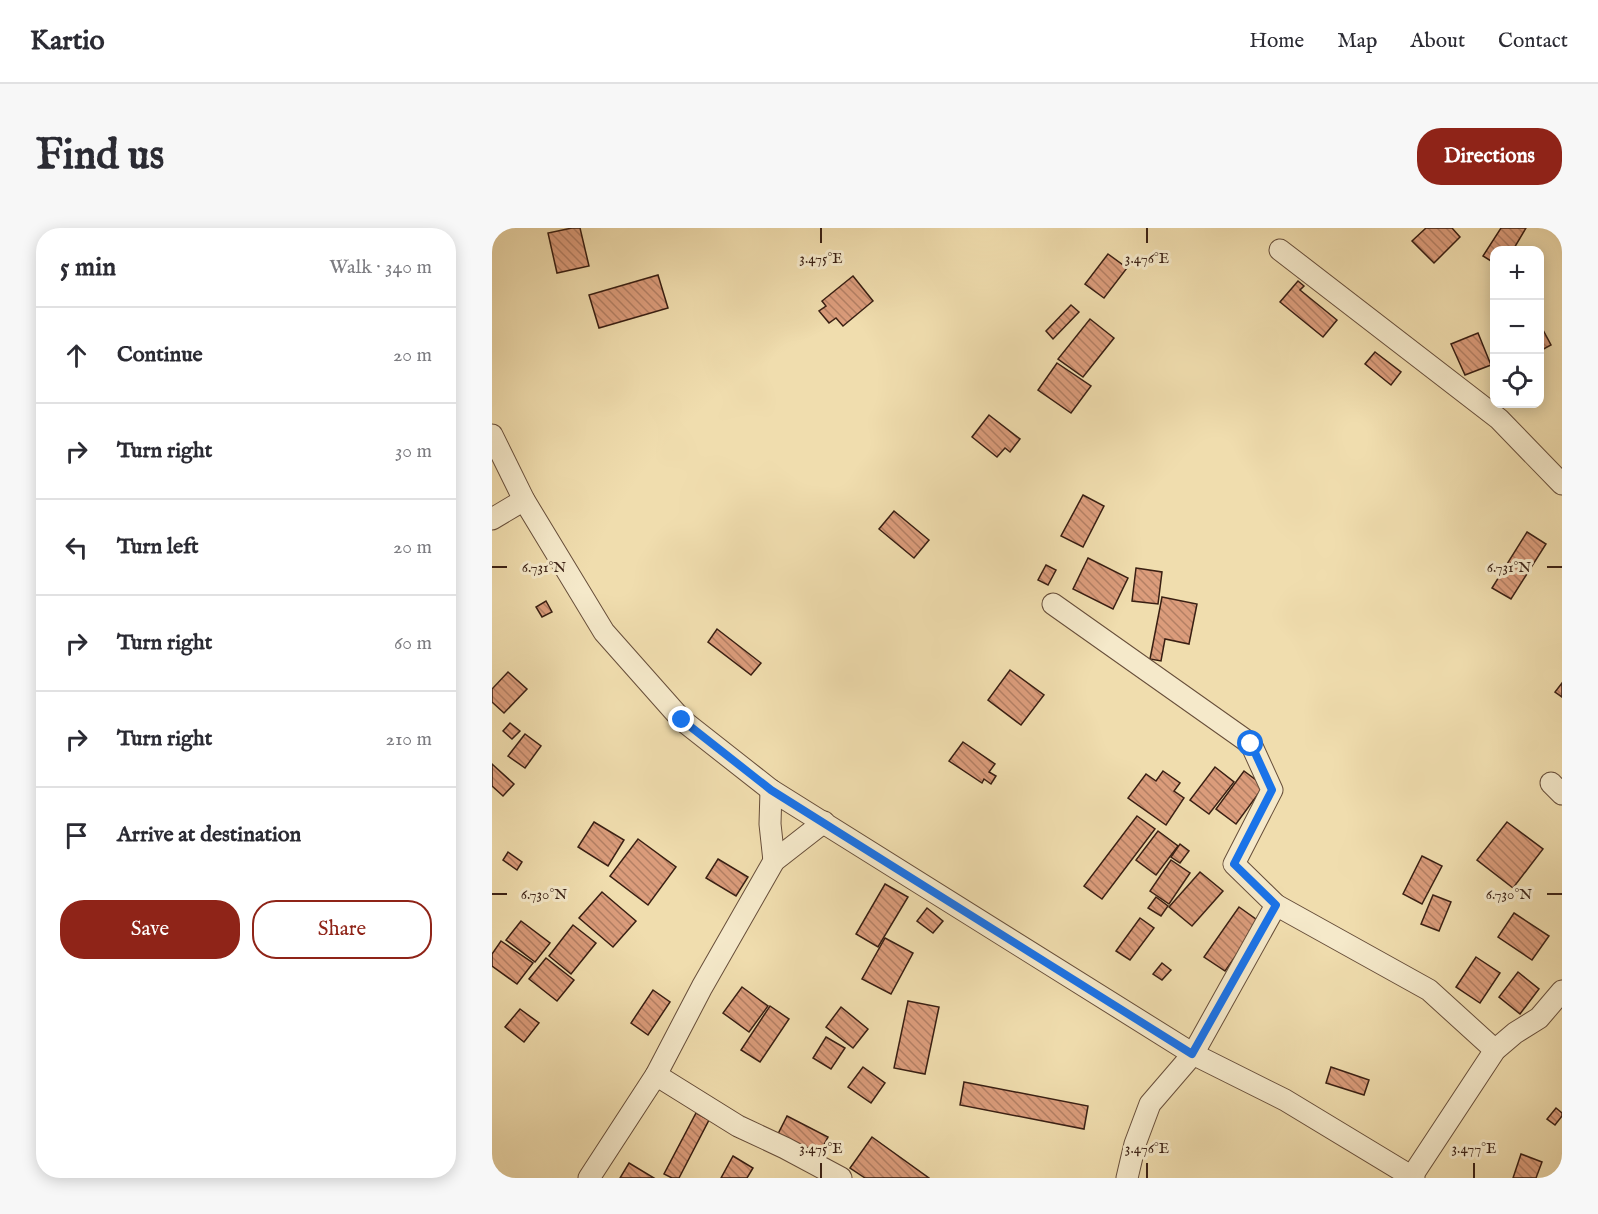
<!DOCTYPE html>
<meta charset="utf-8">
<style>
body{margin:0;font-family:"IM FELL English",serif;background:#f7f7f7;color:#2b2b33}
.controls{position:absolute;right:18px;top:18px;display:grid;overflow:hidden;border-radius:12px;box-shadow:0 3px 15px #0003}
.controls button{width:54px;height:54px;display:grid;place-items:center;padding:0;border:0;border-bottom:2px solid #e1e1e2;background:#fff;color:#2b2b33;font:30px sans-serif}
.stop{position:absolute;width:18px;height:18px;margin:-14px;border:4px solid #1a73e8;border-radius:50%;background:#fff}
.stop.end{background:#1a73e8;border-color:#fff;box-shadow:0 2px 6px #0008}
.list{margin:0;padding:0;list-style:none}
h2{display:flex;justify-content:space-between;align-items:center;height:78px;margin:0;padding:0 24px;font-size:26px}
h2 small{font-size:20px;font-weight:400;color:#7c7c81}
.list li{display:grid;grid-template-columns:39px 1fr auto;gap:18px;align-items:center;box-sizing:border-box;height:96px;padding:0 24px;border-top:2px solid #e1e1e2}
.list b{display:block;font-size:22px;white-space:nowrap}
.list em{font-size:20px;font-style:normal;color:#7c7c81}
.actions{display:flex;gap:12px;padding:18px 24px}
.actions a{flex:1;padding:14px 0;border:2px solid #8f2418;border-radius:24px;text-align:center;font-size:21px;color:#8f2418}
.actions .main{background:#8f2418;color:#fff}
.icon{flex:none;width:33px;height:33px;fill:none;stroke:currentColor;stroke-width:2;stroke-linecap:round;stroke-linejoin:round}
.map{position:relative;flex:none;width:1070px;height:950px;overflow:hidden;border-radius:24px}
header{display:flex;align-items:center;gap:36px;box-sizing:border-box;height:84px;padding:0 30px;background:#fff;border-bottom:2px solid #e1e1e2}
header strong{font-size:28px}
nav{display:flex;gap:33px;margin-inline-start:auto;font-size:21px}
.intro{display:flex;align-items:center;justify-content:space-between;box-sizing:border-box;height:144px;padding:0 36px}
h1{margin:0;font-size:42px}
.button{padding:15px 27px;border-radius:24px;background:#8f2418;color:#fff;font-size:21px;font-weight:700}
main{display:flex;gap:36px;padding:0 36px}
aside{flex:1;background:#fff;border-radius:24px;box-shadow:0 3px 15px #0003}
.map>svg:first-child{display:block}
.building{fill:url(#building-back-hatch);stroke:#391f13;stroke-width:1.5}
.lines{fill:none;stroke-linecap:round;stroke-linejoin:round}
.minor-casing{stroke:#674e3a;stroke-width:23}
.minor{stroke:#f5e9ca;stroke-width:21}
.route{stroke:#1a73e8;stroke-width:8}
.ticks{fill:none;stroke:#391f13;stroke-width:2}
.ticks-label{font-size:15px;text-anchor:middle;fill:#391f13;stroke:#f5e9ca;stroke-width:6;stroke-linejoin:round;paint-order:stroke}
</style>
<header>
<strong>Kartio</strong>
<nav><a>Home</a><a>Map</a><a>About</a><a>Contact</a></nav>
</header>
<div class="intro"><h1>Find us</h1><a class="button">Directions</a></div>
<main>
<aside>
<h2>5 min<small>Walk · 340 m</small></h2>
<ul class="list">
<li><svg class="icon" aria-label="ahead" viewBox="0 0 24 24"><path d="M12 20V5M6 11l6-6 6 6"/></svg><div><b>Continue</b></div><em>20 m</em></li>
<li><svg class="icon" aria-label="right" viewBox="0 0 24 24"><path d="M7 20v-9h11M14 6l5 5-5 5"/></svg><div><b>Turn right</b></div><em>30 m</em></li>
<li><svg class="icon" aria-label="left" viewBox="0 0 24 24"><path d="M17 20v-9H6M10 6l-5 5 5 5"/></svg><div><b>Turn left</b></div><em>20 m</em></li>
<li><svg class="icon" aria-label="right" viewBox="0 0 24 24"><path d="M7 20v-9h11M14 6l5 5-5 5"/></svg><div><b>Turn right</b></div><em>60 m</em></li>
<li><svg class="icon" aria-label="right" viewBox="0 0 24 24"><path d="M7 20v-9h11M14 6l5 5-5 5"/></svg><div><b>Turn right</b></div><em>210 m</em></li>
<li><svg class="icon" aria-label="arrive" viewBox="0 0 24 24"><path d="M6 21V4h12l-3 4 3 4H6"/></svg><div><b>Arrive at destination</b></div></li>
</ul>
<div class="actions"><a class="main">Save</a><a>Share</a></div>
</aside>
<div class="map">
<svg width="1070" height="950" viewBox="0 0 1070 950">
<defs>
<pattern id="building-back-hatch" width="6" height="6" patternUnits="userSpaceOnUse" patternTransform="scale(1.5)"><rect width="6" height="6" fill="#db9c7b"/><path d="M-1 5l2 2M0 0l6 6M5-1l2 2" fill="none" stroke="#b37f64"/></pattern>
</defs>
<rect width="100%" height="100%" fill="#f0ddae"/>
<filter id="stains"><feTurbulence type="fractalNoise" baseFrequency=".00333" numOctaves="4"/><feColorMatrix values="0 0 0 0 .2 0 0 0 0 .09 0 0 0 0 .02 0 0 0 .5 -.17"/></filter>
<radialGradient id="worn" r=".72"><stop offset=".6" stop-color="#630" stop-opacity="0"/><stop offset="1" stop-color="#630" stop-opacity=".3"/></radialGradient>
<g class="building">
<polygon points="80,0 88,0 97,38 65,45 56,5"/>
<polygon points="934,0 960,0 968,9 942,35 920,13"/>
<polygon points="1009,0 1034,0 1021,22 1002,22 1002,35 991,28"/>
<polygon points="616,26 635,40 612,70 593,56"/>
<polygon points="166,47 176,80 107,100 97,67"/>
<polygon points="361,48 381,73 351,98 344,90 337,95 327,83 334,78 330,73"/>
<polygon points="806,53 812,58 808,62 845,92 831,109 788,74"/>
<polygon points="579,77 587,84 561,111 554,103"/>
<polygon points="598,91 622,110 591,149 566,131"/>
<polygon points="1050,100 1059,117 1048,123 1048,101"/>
<polygon points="986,105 999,137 973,147 959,116"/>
<polygon points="883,124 909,144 899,157 873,136"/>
<polygon points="565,135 599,158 579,185 546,162"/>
<polygon points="497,187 528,211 518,224 513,220 505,229 480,209"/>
<polygon points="591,267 612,278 591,319 569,308"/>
<polygon points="402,283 437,312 422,330 387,301"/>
<polygon points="1035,304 1054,316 1019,371 1000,360"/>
<polygon points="596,330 636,350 621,381 581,361"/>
<polygon points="554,337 564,342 556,357 546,352"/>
<polygon points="644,340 670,344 666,376 640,373"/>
<polygon points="670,369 705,376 697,416 673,411 669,433 658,431"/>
<polygon points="54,373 60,384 50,389 44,379"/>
<polygon points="225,401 269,435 259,447 216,414"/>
<polygon points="518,442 552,467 529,497 496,472"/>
<polygon points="16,444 35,461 12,485 0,474 0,461"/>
<polygon points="1070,455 1070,469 1063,464"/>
<polygon points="18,495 28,503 20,511 11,503"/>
<polygon points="33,506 49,518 33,540 16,528"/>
<polygon points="471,514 503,536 497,544 504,548 499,556 492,551 490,555 457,533"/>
<polygon points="0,536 22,556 11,568 0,558"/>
<polygon points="723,539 742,554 717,586 698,572"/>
<polygon points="671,543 688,555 682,563 692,570 674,597 636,570 654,546 664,553"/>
<polygon points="752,543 772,558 744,596 724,581"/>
<polygon points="645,588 663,601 610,671 592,658"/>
<polygon points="102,594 132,612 116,638 86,619"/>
<polygon points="1015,594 1051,621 1021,660 985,632"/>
<polygon points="666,603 686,618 664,647 644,632"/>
<polygon points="146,611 184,639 156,677 118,648"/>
<polygon points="688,616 697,623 688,635 679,629"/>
<polygon points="16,624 30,634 25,642 11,632"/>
<polygon points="930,628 950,638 930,676 911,666"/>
<polygon points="226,631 256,649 244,668 214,650"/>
<polygon points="679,632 698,645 677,676 658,663"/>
<polygon points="708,644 731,663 700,698 677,679"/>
<polygon points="393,656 416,669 386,719 364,706"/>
<polygon points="110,664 144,693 121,719 87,690"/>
<polygon points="941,667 959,674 947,703 929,696"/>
<polygon points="664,669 676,678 669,688 656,680"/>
<polygon points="747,679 768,694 733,743 712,729"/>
<polygon points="435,680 451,693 441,705 425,693"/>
<polygon points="1022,685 1057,708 1040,732 1006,709"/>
<polygon points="648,690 662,700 638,732 624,723"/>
<polygon points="29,693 58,715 43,734 14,712"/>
<polygon points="81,697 104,715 79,746 57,728"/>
<polygon points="393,710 421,725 399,766 370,751"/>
<polygon points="9,713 41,735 25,756 0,738 0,726"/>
<polygon points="984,729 1008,745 988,775 964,759"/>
<polygon points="54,730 82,752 65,773 37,751"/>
<polygon points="670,735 679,742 670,752 661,746"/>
<polygon points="1026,744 1047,761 1028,786 1007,769"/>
<polygon points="250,759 276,778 257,804 231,785"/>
<polygon points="161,762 178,774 156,807 139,795"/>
<polygon points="416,773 447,779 433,846 402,840"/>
<polygon points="278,778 297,791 268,834 249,822"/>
<polygon points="349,779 376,801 361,820 334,799"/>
<polygon points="28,781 47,795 32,814 13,799"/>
<polygon points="334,809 353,820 339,841 321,830"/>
<polygon points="371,839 393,855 379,875 356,859"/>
<polygon points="839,839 877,852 872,867 834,855"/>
<polygon points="472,854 596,878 592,901 468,877"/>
<polygon points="1064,880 1070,885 1070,888 1063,897 1055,891"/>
<polygon points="204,885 217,892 187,950 180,950 172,946"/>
<polygon points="295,888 336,909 327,926 286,906"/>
<polygon points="380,909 437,950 373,950 358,940"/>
<polygon points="1029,926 1050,934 1044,950 1021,950"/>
<polygon points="241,928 261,940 255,950 229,950"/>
<polygon points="137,935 162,950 128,950"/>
</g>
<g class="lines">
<g class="minor-casing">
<g id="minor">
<polyline points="788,22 1007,191 1070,256"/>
<polyline points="0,207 32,272 112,404 190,492 279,562 701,826 793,872 922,950"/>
<polyline points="0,291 32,272"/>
<polyline points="561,376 759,516 780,562 742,636 784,677 701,826 658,876 643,916 635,950"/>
<polyline points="1059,555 1070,566"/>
<polyline points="279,562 278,596 282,633"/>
<polyline points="784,677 937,762 1003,822"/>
<polyline points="164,847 246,898 293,920 349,950"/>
<polyline points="920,948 1003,822 1023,805 1047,790 1070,763"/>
<polyline points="97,950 164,847 210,759 282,633 332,594"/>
</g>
</g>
<use href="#minor" class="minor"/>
</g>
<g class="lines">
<polyline class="route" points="190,492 279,562 700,826 784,677 742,636 780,562 759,516"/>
</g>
<path class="ticks" d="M329 0V15M655 0V15M0 339H15M1055 339H1070M0 666H15M1055 666H1070M329 935V950M655 935V950M982 935V950"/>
<g class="ticks-label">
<text x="329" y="35">3.475°E</text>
<text x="655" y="35">3.476°E</text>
<text x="52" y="344">6.731°N</text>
<text x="1017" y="344">6.731°N</text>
<text x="52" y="671">6.730°N</text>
<text x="1017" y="671">6.730°N</text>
<text x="329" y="925">3.475°E</text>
<text x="655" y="925">3.476°E</text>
<text x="982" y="925">3.477°E</text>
</g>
<rect width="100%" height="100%" filter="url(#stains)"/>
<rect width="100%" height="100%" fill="url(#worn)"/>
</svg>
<div class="controls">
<button>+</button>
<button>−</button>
<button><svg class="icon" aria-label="locate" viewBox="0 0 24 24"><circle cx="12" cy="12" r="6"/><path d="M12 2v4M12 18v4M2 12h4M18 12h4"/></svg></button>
</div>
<div class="stop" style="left:759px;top:516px"></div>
<div class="stop end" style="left:190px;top:492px"></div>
</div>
</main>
